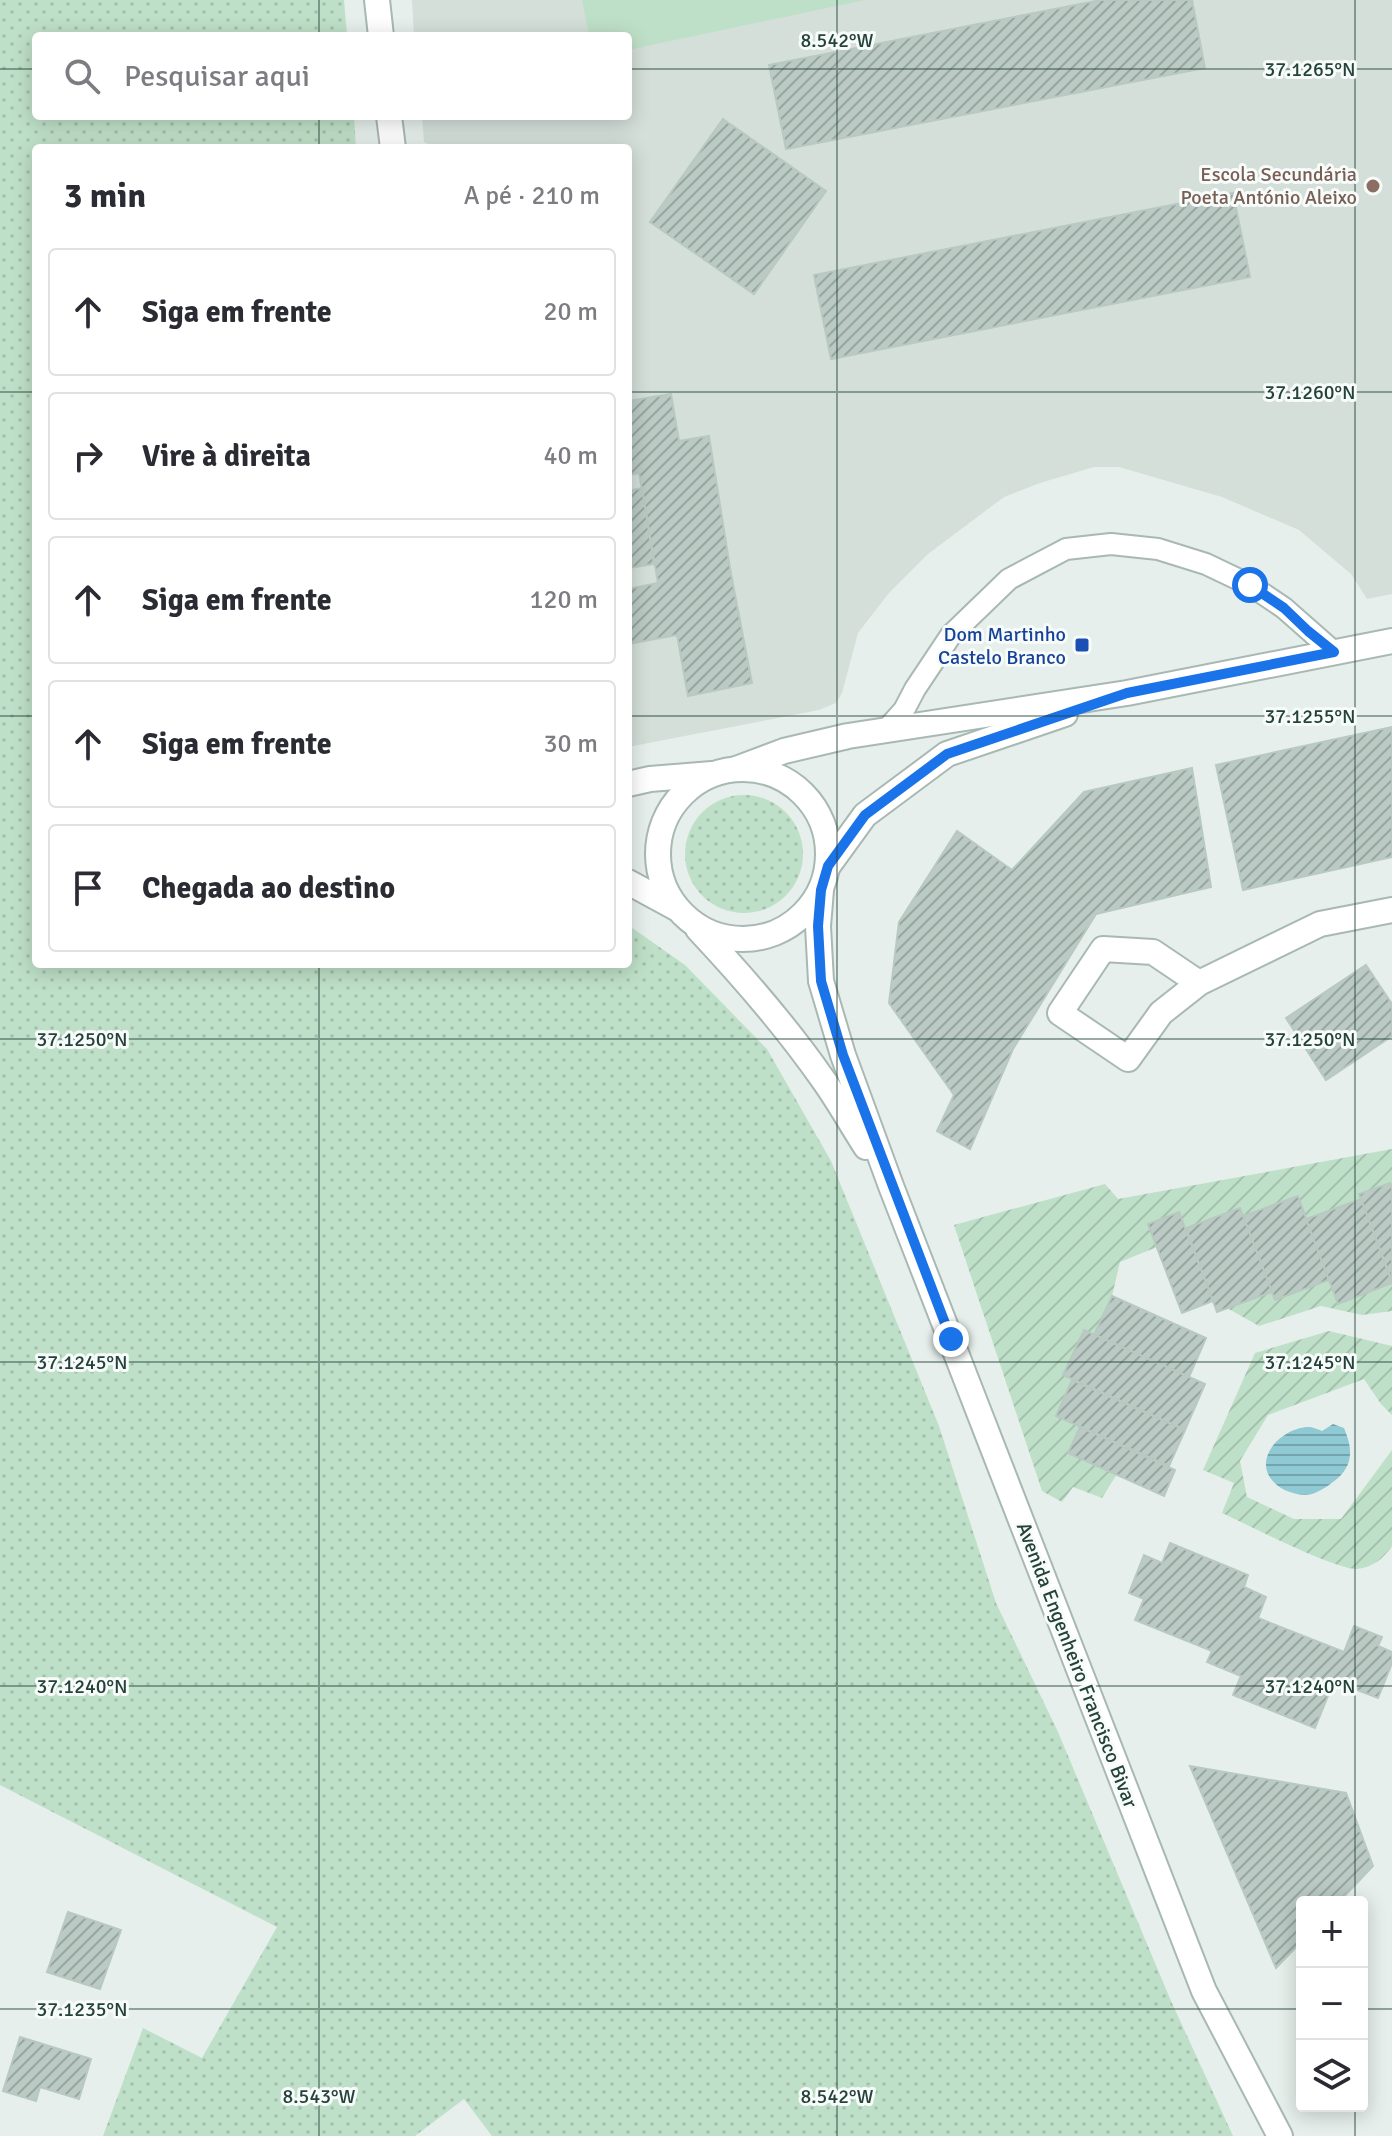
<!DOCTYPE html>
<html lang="pt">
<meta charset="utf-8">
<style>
body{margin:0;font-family:Signika,sans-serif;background:#f7f7f7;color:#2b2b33}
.controls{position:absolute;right:24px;bottom:24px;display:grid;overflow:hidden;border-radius:8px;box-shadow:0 4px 20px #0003}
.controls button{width:72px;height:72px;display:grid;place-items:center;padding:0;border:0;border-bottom:2px solid #e1e1e2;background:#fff;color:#2b2b33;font:40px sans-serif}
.stop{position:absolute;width:24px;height:24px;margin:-18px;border:6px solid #1a73e8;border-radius:50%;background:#fff}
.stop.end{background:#1a73e8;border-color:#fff;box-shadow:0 2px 8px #0008}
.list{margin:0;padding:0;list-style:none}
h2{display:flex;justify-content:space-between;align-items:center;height:104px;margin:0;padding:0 32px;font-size:34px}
h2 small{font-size:26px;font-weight:400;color:#7c7c81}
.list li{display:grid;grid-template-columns:52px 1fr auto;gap:24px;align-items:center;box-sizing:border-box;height:128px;margin:0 16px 16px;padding:0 16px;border:2px solid #e1e1e2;border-radius:8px}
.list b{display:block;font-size:30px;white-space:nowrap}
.list em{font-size:26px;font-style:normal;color:#7c7c81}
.icon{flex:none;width:44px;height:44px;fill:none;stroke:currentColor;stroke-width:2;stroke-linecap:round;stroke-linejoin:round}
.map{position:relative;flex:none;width:1392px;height:2136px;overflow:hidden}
.search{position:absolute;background:#fff;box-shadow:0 4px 20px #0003;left:32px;top:32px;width:600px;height:88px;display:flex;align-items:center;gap:20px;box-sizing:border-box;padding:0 28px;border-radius:8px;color:#7c7c81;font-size:30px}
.panel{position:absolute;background:#fff;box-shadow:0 4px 20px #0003;left:32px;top:144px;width:600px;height:824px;border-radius:8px}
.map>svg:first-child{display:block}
.built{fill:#d4dfda}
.grass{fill:url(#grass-dots)}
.park{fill:#bfe0c8}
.garden{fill:url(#garden-furrows)}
.water{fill:url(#water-rules)}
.building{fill:url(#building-hatch);stroke:#b8c9c2;stroke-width:2}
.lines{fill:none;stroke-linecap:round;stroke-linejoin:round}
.service-casing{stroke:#a8b8b2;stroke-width:24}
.minor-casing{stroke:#a8b8b2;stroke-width:28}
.tertiary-casing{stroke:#a8b8b2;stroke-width:28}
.service{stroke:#fff;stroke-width:20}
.minor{stroke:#fff;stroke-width:24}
.tertiary{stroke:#fff;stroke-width:24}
.route{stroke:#1a73e8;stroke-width:10}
.ticks{fill:none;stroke:#24423a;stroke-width:2;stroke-opacity:0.45}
.education-dot{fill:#8d6e63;stroke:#f7fbf9;stroke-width:3}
.transit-dot{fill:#1a4fb4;stroke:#f7fbf9;stroke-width:3}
.labels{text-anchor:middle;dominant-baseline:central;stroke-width:6;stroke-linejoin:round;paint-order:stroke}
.education-label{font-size:20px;fill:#785e54;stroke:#f7fbf9;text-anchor:end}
.transit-label{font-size:20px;fill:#164399;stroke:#f7fbf9;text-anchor:end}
.street-label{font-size:20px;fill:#24423a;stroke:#f7fbf9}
.ticks-label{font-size:20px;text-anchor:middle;fill:#24423a;stroke:#f7fbf9;stroke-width:6;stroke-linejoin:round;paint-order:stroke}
</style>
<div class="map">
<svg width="1392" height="2136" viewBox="0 0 1392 2136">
<defs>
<pattern id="grass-dots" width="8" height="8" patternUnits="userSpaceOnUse" patternTransform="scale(2)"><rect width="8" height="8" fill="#bfe0c8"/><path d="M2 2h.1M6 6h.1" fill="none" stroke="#a4c1ad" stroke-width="1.8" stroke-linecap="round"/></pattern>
<pattern id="garden-furrows" width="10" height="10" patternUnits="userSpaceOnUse" patternTransform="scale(2)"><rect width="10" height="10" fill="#bfe0c8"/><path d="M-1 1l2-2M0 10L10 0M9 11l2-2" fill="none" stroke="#a4c1ad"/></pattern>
<pattern id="water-rules" width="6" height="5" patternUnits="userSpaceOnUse" patternTransform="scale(2)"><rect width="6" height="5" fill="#8ec9d4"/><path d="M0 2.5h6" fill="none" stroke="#74a5ad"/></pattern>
<pattern id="building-hatch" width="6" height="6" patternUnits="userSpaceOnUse" patternTransform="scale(2)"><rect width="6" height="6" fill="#bbcac4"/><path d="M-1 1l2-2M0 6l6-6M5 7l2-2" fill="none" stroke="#98a6a0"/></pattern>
</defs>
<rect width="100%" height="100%" fill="#e6efeb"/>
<polygon class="built" points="412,0 1392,0 1392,594 1367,599 1351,574 1299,530 1222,497 1119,467 1094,467 1040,483 1004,497 928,554 889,593 858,633 842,693 836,703 819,710 628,747 628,148 436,148 424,142 422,116 628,116 628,36 414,36"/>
<g class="grass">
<polygon points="0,0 344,0 347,36 36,36 36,116 354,116 356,148 36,148 36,964 628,964 628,925 685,965 767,1049 831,1161 939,1426 996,1603 1058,1732 1171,2001 1233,2136 492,2136 464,2099 415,2136 103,2136 143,2028 202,2058 277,1927 0,1785"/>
<circle cx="744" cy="854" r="59"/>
</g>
<polygon class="park" points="582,0 865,0 628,50 628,36 589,36"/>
<g class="garden">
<polygon points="1392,1149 1392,1187 1390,1183 1360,1194 1361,1199 1306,1219 1297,1196 1243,1216 1240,1208 1186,1228 1179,1213 1149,1224 1157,1247 1120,1262 1112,1296 1094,1335 1083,1330 1064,1375 1072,1380 1056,1416 1080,1427 1068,1453 1117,1474 1102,1498 1073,1487 1062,1502 1042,1491 954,1225 1105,1184 1118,1199"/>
<polygon points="1329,1280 1338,1303 1392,1283 1392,1311 1362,1315 1321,1306 1259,1326 1227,1308 1272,1292 1275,1299"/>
<path d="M1329 1331 1392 1346V1415L1381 1404 1364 1379 1268 1415 1240 1461 1247 1497 1294 1519H1341L1392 1450V1546C1383 1559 1373 1567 1357 1569 1336 1570 1246 1524 1222 1513L1234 1483 1203 1470 1255 1353Z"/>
</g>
<path class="water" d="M1333 1424 1344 1428C1352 1447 1354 1463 1338 1478 1331 1484 1321 1491 1312 1494 1293 1498 1265 1485 1266 1463 1267 1443 1292 1426 1310 1427 1312 1427 1320 1430 1322 1431Z"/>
<g class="building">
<polygon points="1101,0 1192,0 1205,68 786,149 769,65"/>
<polygon points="723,119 826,191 754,294 650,222"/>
<polygon points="1233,193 1250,277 831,359 814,275"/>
<polygon points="671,394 679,441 709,436 731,574 752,683 688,696 677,635 628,644 628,589 658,583 639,473 628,475 628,401"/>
<polygon points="642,488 654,564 628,568 628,491"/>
<polygon points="1392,727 1392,857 1243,890 1216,765"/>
<polygon points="1192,768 1211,887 1096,914 1013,1049 970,1149 937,1131 954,1095 889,1003 899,922 957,831 1012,870 1084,792"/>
<polygon points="1366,965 1392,1004 1392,1036 1326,1080 1286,1018"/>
<polygon points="1390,1183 1392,1187 1392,1281 1359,1194"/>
<polygon points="1298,1196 1329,1280 1275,1300 1243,1216"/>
<polygon points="1361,1199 1392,1283 1338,1304 1306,1219"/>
<polygon points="1240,1208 1272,1292 1217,1312 1186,1228"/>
<polygon points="1179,1212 1213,1301 1182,1313 1148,1224"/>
<polygon points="1112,1296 1206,1338 1189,1377 1094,1335"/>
<polygon points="1084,1330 1205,1384 1185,1430 1063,1375"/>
<polygon points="1072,1380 1185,1430 1169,1466 1056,1416"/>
<polygon points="1080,1427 1175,1470 1164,1496 1068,1453"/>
<polygon points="1170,1543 1248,1575 1244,1587 1266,1597 1258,1618 1344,1652 1354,1626 1382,1637 1378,1646 1392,1652 1392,1663 1378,1698 1334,1681 1315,1728 1233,1695 1241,1676 1207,1662 1212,1651 1135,1620 1144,1599 1129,1593 1144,1555 1162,1563"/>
<polygon points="1190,1766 1346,1793 1373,1866 1339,1902 1302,1902 1302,1941 1276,1968"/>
<polygon points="68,1912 121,1930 100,1989 47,1972"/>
<polygon points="20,2037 91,2059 79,2099 40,2087 36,2101 3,2091"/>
</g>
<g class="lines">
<g class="service-casing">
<polyline id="service" points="887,729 904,710 915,689 951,635 1009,579 1066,549 1111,544 1158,549 1206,564 1250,585 1284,608 1334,652"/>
</g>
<g class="minor-casing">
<g id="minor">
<polyline points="628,784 650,779 712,774"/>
<polyline points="628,882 676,908"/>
<polyline points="1199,983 1153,952 1103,949 1060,1013 1128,1059 1161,1013 1199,983 1320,924 1392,910"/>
</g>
</g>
<g class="tertiary-casing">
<g id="tertiary">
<polyline points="377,0 381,36"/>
<polyline points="389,116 393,148"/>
<circle cx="743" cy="854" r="85"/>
<polyline points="736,769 784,751 848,736 1127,693 1392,641"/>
<polyline points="828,866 865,815 947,754 1065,714"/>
<polyline points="821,890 818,926 821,981 843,1055 891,1186 1204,1991 1280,2136"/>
<path d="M698 929C743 977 785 1025 822 1078 838 1100 851 1124 866 1147"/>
</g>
</g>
<use href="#service" class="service"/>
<use href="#minor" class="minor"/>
<use href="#tertiary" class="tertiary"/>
</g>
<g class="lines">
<polyline class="route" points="951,1339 843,1055 821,981 818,926 821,890 828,866 865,815 947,754 1127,693 1334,652 1308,631 1284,608 1250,585"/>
</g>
<path class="ticks" d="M319 0V36M837 0V2136M1355 0V1902M0 69H36M628 69H1392M319 116V148M0 392H36M628 392H1392M0 716H36M628 716H1392M319 964V2136M0 1039H1392M0 1362H1392M0 1686H1392M0 2009H1302M1362 2009H1392M1355 2106V2136"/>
<circle class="education-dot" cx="1373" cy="186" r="8"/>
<rect class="transit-dot" x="1074" y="637" width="16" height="16" rx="4"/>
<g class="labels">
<g class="education-label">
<text x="1357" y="174">Escola Secundária<tspan x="1357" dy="23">Poeta António Aleixo</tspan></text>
</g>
<g class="transit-label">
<text x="1066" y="634">Dom Martinho<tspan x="1066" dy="23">Castelo Branco</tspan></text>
</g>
<g class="street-label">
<text transform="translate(1077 1665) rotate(69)">Avenida Engenheiro Francisco Bivar</text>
</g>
</g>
<g class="ticks-label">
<text x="837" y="47">8.542°W</text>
<text x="1310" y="76">37.1265°N</text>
<text x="1310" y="399">37.1260°N</text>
<text x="1310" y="723">37.1255°N</text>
<text x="82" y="1046">37.1250°N</text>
<text x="1310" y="1046">37.1250°N</text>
<text x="82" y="1369">37.1245°N</text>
<text x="1310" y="1369">37.1245°N</text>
<text x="82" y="1693">37.1240°N</text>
<text x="1310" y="1693">37.1240°N</text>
<text x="82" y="2016">37.1235°N</text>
<text x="319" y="2103">8.543°W</text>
<text x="837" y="2103">8.542°W</text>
</g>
</svg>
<div class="controls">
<button>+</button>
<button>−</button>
<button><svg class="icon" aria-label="layers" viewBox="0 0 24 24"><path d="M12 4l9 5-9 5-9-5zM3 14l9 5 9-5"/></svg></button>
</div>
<div class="stop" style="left:1250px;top:585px"></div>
<div class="stop end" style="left:951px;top:1339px"></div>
<div class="search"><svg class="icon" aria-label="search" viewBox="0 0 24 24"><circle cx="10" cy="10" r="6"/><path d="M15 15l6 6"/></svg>Pesquisar aqui</div>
<section class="panel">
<h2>3 min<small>A pé · 210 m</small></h2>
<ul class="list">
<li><svg class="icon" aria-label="ahead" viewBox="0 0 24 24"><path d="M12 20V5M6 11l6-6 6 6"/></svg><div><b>Siga em frente</b></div><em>20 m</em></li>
<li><svg class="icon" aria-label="right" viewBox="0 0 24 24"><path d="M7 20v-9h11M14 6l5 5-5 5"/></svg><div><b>Vire à direita</b></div><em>40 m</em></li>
<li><svg class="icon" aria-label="ahead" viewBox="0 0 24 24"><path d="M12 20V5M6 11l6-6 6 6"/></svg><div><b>Siga em frente</b></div><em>120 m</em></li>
<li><svg class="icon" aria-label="ahead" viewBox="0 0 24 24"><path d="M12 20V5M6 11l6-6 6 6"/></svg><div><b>Siga em frente</b></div><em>30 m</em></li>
<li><svg class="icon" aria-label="arrive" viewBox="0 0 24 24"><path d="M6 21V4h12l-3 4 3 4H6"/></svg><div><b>Chegada ao destino</b></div></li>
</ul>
</section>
</div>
